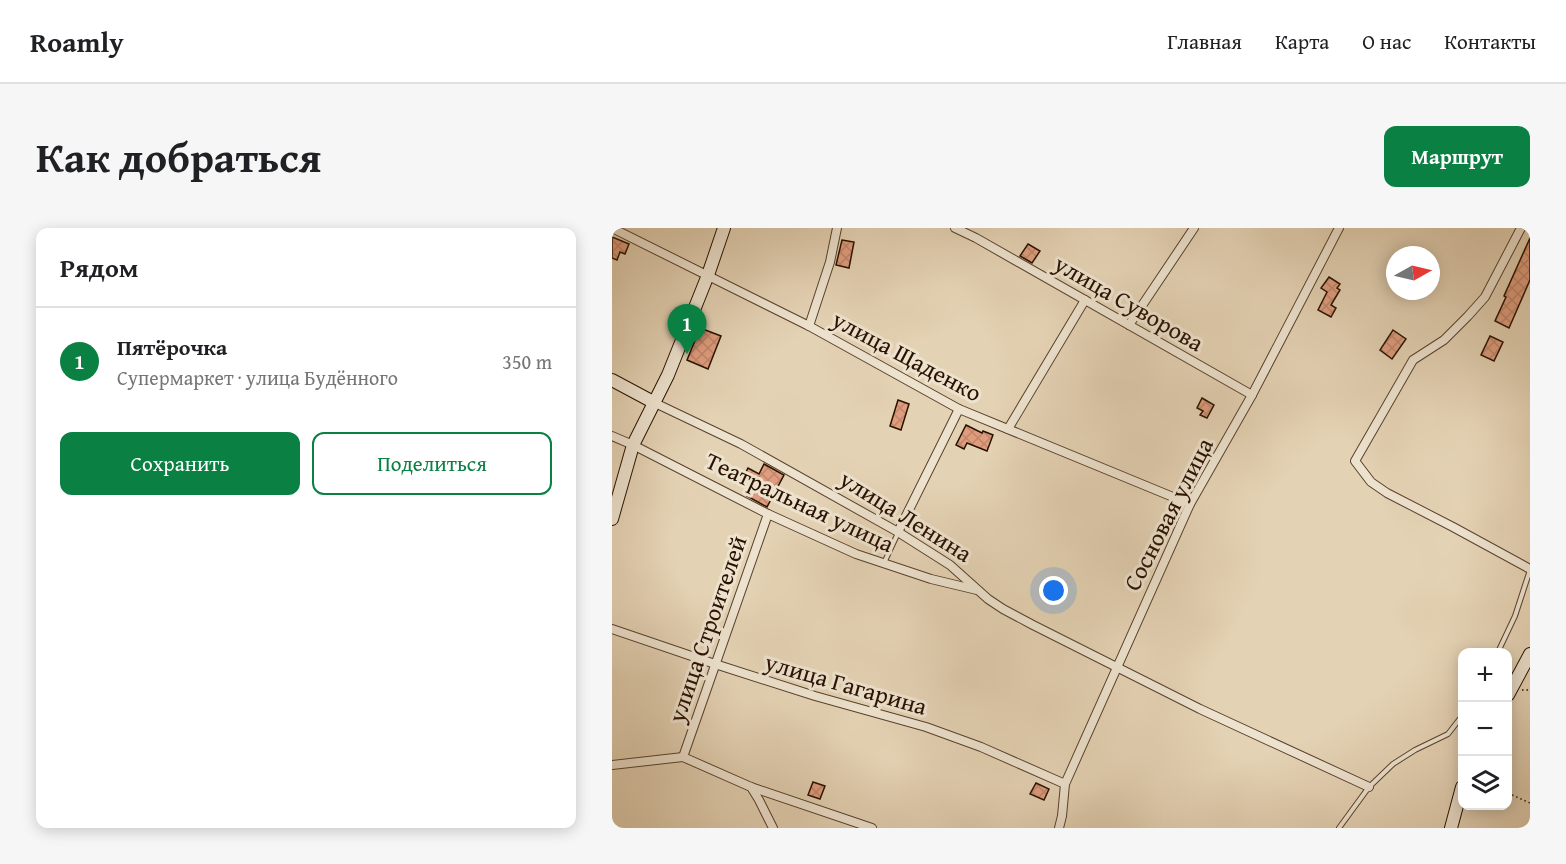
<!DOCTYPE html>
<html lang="ru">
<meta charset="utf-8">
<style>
body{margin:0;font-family:"Gentium Book Plus",serif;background:#f6f6f6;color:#202124}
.controls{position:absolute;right:18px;bottom:18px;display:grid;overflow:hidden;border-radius:12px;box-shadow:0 3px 15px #0003}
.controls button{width:54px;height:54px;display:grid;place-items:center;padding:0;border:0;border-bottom:2px solid #e0e0e0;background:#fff;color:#202124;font:30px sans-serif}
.compass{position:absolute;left:774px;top:18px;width:54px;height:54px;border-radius:50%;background:#fff;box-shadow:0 3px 15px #0003;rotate:82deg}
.you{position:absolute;left:442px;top:363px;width:21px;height:21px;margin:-15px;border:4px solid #fff;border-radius:50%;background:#1a73e8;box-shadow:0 0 0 9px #1a73e833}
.badge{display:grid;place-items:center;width:39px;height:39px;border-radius:50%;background:#0b8043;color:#fff;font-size:20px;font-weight:700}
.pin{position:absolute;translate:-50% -50px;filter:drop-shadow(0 2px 3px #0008)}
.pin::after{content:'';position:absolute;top:32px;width:21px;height:18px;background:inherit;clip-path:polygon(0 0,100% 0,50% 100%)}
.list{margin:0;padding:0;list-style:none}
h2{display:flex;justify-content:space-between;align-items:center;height:78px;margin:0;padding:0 24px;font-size:26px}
h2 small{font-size:20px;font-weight:400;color:#757577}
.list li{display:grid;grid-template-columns:39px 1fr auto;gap:18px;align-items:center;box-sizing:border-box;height:108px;padding:0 24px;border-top:2px solid #e0e0e0}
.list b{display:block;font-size:22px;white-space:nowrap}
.list p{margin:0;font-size:20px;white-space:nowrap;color:#757577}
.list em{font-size:20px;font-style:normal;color:#757577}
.actions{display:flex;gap:12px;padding:18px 24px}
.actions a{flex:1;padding:14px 0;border:2px solid #0b8043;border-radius:12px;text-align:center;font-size:21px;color:#0b8043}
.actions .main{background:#0b8043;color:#fff}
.icon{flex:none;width:33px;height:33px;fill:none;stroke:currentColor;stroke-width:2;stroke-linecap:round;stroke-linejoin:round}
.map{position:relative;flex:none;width:918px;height:600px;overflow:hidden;border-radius:12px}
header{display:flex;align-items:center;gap:36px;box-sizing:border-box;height:84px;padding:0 30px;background:#fff;border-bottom:2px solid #e0e0e0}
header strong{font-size:28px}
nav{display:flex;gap:33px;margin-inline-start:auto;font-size:21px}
.intro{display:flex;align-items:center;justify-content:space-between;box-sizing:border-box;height:144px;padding:0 36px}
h1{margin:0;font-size:42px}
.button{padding:15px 27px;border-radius:12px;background:#0b8043;color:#fff;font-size:21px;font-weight:700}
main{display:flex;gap:36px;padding:0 36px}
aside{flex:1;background:#fff;border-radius:12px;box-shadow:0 3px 15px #0003}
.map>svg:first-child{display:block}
.building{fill:url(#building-cross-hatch);stroke:#291100;stroke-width:1.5}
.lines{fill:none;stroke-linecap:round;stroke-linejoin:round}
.lane-casing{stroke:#58412d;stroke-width:6}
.street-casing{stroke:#58412d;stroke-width:10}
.secondary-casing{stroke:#291100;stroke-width:14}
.path{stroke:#291100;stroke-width:1.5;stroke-dasharray:1.5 3;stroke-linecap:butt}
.lane{stroke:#ede2ce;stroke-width:4}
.street{stroke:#ede2ce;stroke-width:8}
.secondary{stroke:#ede2ce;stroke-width:12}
.labels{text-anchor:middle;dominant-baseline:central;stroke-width:6;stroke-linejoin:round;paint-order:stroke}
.street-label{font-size:24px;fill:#291100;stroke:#ede2ce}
</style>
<header>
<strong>Roamly</strong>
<nav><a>Главная</a><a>Карта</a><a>О нас</a><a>Контакты</a></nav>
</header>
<div class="intro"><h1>Как добраться</h1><a class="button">Маршрут</a></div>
<main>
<aside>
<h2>Рядом<small></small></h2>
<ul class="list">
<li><span class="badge">1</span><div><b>Пятёрочка</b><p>Супермаркет · улица Будённого</p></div><em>350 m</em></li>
</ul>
<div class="actions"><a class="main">Сохранить</a><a>Поделиться</a></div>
</aside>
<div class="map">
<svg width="918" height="600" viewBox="0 0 918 600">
<defs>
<pattern id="building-cross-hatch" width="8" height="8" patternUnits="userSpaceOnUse" patternTransform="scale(1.5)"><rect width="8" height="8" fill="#df9d7e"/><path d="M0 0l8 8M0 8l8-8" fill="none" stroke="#bf866b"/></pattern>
</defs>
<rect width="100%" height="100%" fill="#e4d2b4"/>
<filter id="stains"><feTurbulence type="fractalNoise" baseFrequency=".00333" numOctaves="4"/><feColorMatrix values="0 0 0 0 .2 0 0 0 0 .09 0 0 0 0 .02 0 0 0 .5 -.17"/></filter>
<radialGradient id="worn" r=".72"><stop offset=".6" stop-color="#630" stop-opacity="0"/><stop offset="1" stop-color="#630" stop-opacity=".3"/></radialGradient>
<g class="building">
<polygon points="0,9 17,16 13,26 8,24 5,32 0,30"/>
<polygon points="918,10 918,52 897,100 883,93 894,69 892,68"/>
<polygon points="230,12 242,14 237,40 224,37"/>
<polygon points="416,16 428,23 420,35 408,28"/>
<polygon points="717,49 728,56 725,60 728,62 719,77 724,80 719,89 706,82 715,64 709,60"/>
<polygon points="88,100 109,108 96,141 75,132"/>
<polygon points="781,102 794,111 780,131 768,122"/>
<polygon points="878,108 891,114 882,133 869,127"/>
<polygon points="590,170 602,177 595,190 588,187 591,183 585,180"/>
<polygon points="286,172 297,176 289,202 278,198"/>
<polygon points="354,197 370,205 371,203 381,207 375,223 355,215 352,221 344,217"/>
<polygon points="152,236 172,247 155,279 135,268 142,256 131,250 136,240 147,246"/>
<polygon points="201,554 213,558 208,571 196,567"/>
<polygon points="424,555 437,561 432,572 418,566"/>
</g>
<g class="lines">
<g class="lane-casing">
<g id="lane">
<polyline points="272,335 286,305"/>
<polyline points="886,424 903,388 918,342"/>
<polyline points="727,600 757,559 781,536 803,522 836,506 850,488"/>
</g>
</g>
<g class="street-casing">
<g id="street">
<polyline points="0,0 197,98 347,181 578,276"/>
<polyline points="343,0 364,10 640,167"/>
<polyline points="909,0 873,69 856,88 832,112 801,132 743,233 759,254 775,265 841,299 918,341"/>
<polyline points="517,97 582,0"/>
<polyline points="197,98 218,34 225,0"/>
<polyline points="43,175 129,216 286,304 338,337 376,371 391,381 421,397 588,481 757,559"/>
<polyline points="396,201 473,72"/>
<polyline points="0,208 21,217 156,286 244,326 319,351 365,362"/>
<polyline points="286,304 347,181"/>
<polyline points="0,401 103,436 203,468 314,499 369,519 453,556"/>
<polyline points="71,529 156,286"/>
<polyline points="0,537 71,529 139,559 260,600"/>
<polyline points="139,559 147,572 161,600"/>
<polyline points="447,600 450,588 453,556 578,276 640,167 727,0"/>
</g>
</g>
<g class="secondary-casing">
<g id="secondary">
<polyline points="0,152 43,175"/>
<polyline points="0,291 21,217 56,147 96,47 112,0"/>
<polyline points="896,467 918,426"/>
<polyline points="839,600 850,559"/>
</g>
</g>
<g class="path">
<polyline points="910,462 918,462"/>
<polyline points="896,565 918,575"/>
</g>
<use href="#lane" class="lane"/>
<use href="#street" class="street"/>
<use href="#secondary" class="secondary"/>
</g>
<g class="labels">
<g class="street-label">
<text transform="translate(517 75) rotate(30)">улица Суворова</text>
<text transform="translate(295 128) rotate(28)">улица Щаденко</text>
<text transform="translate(188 274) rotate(25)">Театральная улица</text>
<text transform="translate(556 286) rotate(-63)">Сосновая улица</text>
<text transform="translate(294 288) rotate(32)">улица Ленина</text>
<text transform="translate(95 401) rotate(-71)">улица Строителей</text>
<text transform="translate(234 456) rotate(16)">улица Гагарина</text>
</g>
</g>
<rect width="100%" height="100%" filter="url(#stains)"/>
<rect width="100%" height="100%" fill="url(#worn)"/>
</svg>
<div class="controls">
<button>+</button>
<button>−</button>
<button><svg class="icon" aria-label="layers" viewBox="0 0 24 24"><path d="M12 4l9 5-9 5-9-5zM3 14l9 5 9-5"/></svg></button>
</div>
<svg class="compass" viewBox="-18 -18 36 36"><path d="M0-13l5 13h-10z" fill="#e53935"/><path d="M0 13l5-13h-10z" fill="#757577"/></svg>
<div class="you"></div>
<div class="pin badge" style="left:75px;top:126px">1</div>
</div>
</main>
